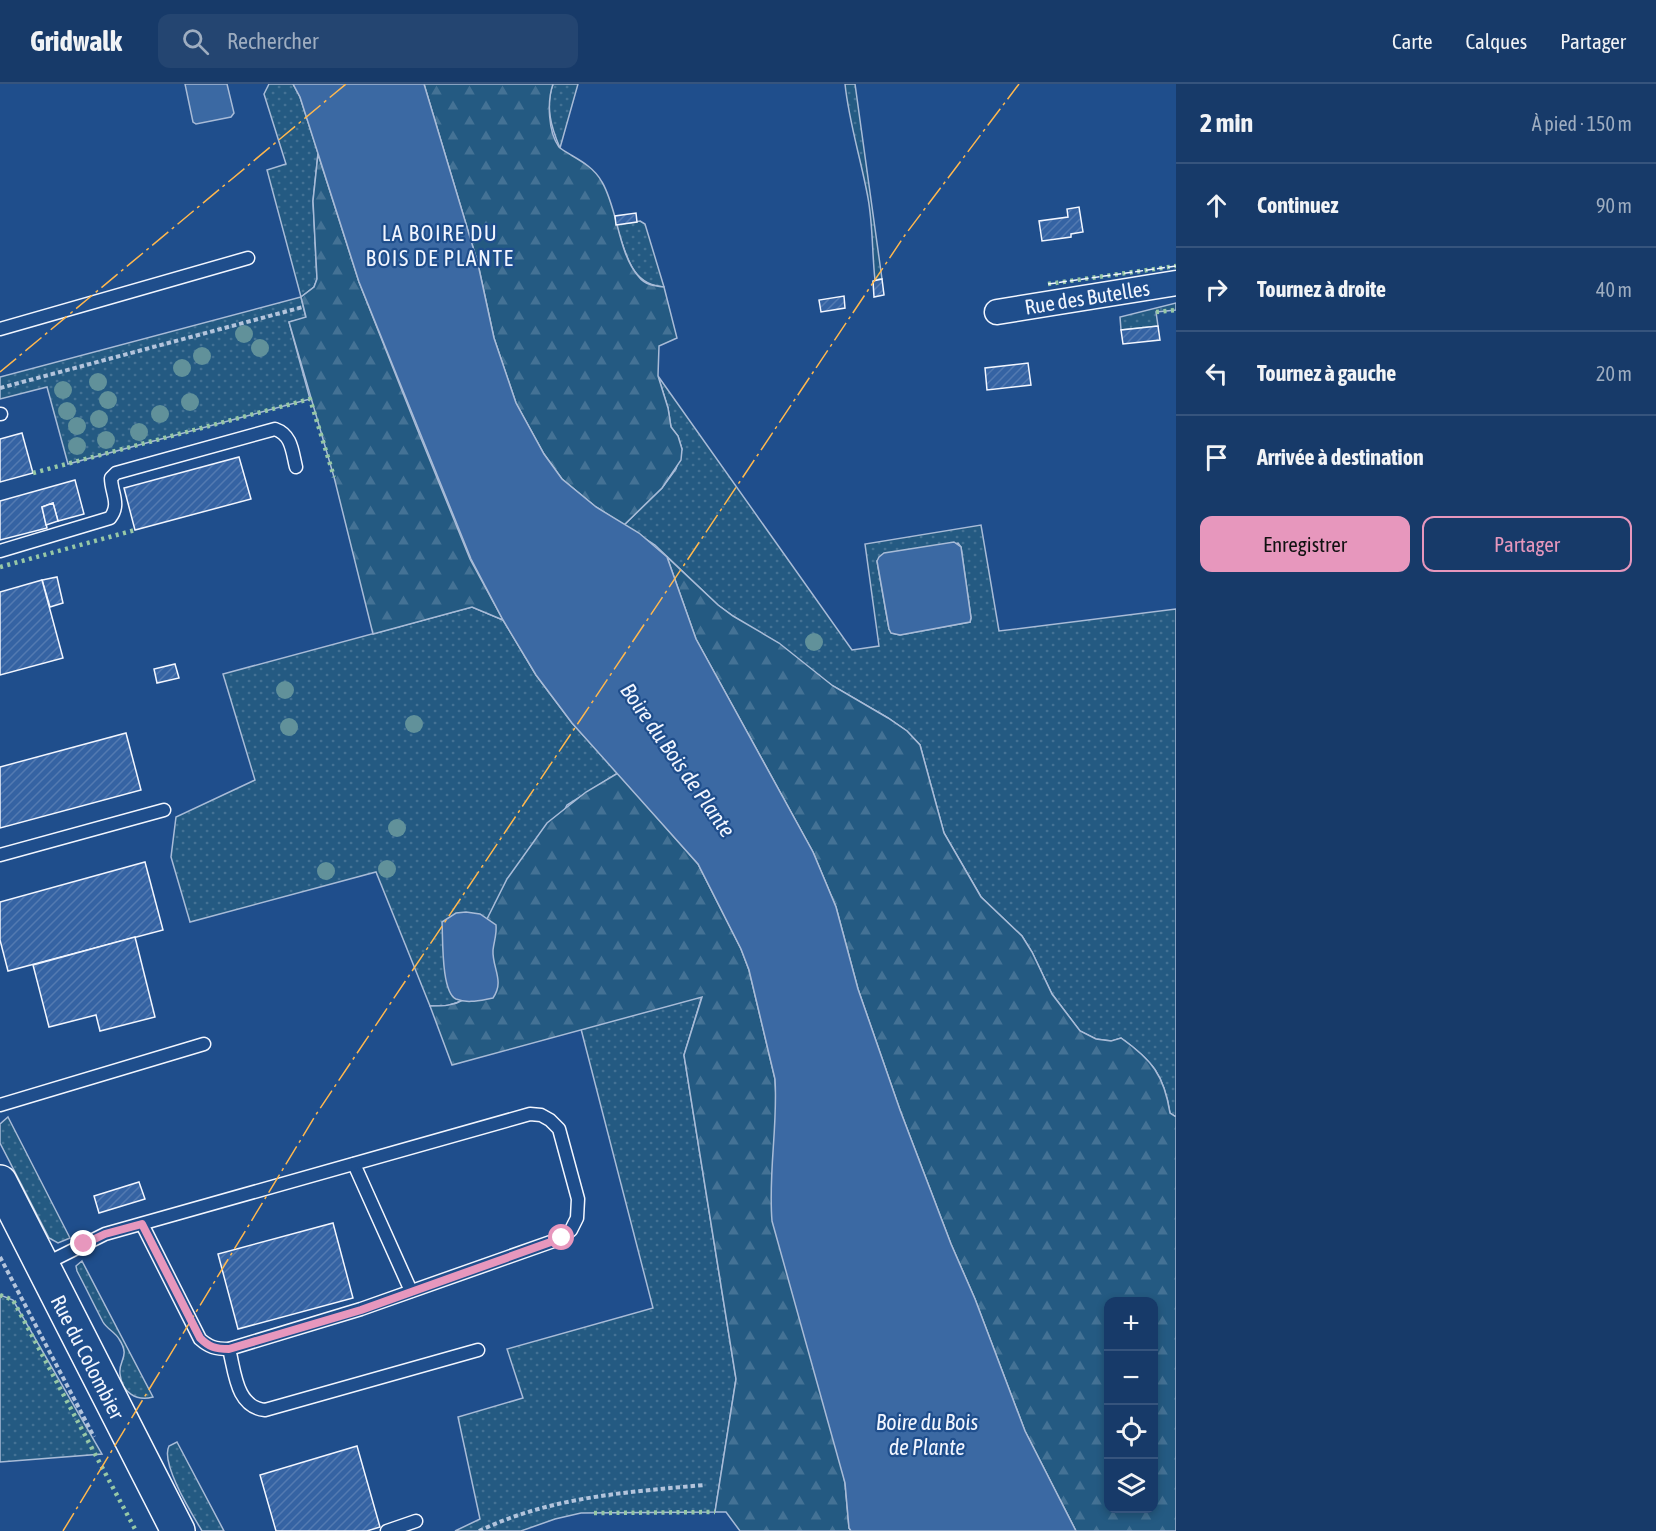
<!DOCTYPE html>
<html lang="fr">
<meta charset="utf-8">
<style>
body{margin:0;font-family:"Asap Condensed",sans-serif;background:#244571;color:#f1f3f6}
.controls{position:absolute;right:18px;bottom:18px;display:grid;overflow:hidden;border-radius:12px;box-shadow:0 3px 9px #0003}
.controls button{width:54px;height:54px;display:grid;place-items:center;padding:0;border:0;border-bottom:2px solid #36547d;background:#173a69;color:#f1f3f6;font:30px sans-serif}
.stop{position:absolute;width:18px;height:18px;margin:-14px;border:4px solid #e797bd;border-radius:50%;background:#fff}
.stop.end{background:#e797bd;border-color:#fff;box-shadow:0 2px 6px #0008}
.list{margin:0;padding:0;list-style:none}
h2{display:flex;justify-content:space-between;align-items:center;height:78px;margin:0;padding:0 24px;font-size:26px}
h2 small{font-size:20px;font-weight:400;color:#9eadc0}
.list li{display:grid;grid-template-columns:39px 1fr auto;gap:18px;align-items:center;box-sizing:border-box;height:84px;padding:0 24px;border-top:2px solid #36547d}
.list b{display:block;font-size:22px;white-space:nowrap}
.list em{font-size:20px;font-style:normal;color:#9eadc0}
.actions{display:flex;gap:12px;padding:18px 24px}
.actions a{flex:1;padding:14px 0;border:2px solid #e797bd;border-radius:12px;text-align:center;font-size:21px;color:#e797bd}
.actions .main{background:#e797bd;color:#111}
.icon{flex:none;width:33px;height:33px;fill:none;stroke:currentColor;stroke-width:2;stroke-linecap:round;stroke-linejoin:round}
.map{position:relative;flex:none;width:1176px;height:1447px;overflow:hidden}
header{display:flex;align-items:center;gap:36px;box-sizing:border-box;height:84px;padding:0 30px;background:#173a69;border-bottom:2px solid #36547d}
header strong{font-size:28px}
nav{display:flex;gap:33px;margin-inline-start:auto;font-size:21px}
.search{width:420px;height:54px;background:#244571;display:flex;align-items:center;gap:15px;box-sizing:border-box;padding:0 21px;border-radius:12px;color:#9eadc0;font-size:22px}
main{display:flex}
aside{flex:1;background:#173a69}
.map>svg:first-child{display:block}
.grass{fill:url(#grass-dots);stroke:#a8bbd7;stroke-width:1.5;fill-rule:evenodd}
.forest{fill:url(#forest-firs);stroke:#a8bbd7;stroke-width:1.5;fill-rule:evenodd}
.water{fill:#3b69a3;stroke:#a8bbd7;stroke-width:1.5}
.building{fill:url(#building-hatch);stroke:#f2f6ff;stroke-width:1.5}
.lines{fill:none;stroke-linecap:round;stroke-linejoin:round}
.service-casing{stroke:#f2f6ff;stroke-width:15}
.minor-casing{stroke:#f2f6ff;stroke-width:27}
.secondary-casing{stroke:#f2f6ff;stroke-width:36}
.path{stroke:#b3c4dc;stroke-width:4;stroke-dasharray:4.5 3;stroke-linecap:butt}
.service{stroke:#1f4e8c;stroke-width:12}
.minor{stroke:#1f4e8c;stroke-width:24}
.secondary{stroke:#1f4e8c;stroke-width:33}
.hedge{stroke:#97c8a6;stroke-width:4.5;stroke-dasharray:3 4.5;stroke-linecap:butt}
.fence{stroke:#f2f6ff;stroke-width:1.5;stroke-dasharray:8 3;stroke-linecap:butt}
.power{stroke:#ffb74d;stroke-width:1.5;stroke-dasharray:21 4.5 3 4.5;stroke-linecap:butt}
.tree{fill:#61919a}
.route{stroke:#e797bd;stroke-width:8}
.labels{text-anchor:middle;dominant-baseline:central;stroke-width:4.5;stroke-linejoin:round;paint-order:stroke}
.street-label{font-size:21px;fill:#f2f6ff;stroke:#1f4e8c}
.neighbourhood-label{font-size:22px;letter-spacing:1.5px;fill:#f2f6ff;stroke:#1f4e8c}
.water-label{font-size:22px;font-style:italic;fill:#f2f6ff;stroke:#1f4e8c}
</style>
<header>
<strong>Gridwalk</strong>
<div class="search"><svg class="icon" aria-label="search" viewBox="0 0 24 24"><circle cx="10" cy="10" r="6"/><path d="M15 15l6 6"/></svg>Rechercher</div>
<nav><a>Carte</a><a>Calques</a><a>Partager</a></nav>
</header>
<main>
<div class="map">
<svg width="1176" height="1447" viewBox="0 0 1176 1447">
<defs>
<pattern id="grass-dots" width="8" height="8" patternUnits="userSpaceOnUse" patternTransform="scale(1.5)"><rect width="8" height="8" fill="#245a82"/><path d="M2 2h.1M6 6h.1" fill="none" stroke="#447295" stroke-width="1.8" stroke-linecap="round"/></pattern>
<pattern id="forest-firs" width="22" height="20" patternUnits="userSpaceOnUse" patternTransform="scale(1.5)"><rect width="22" height="20" fill="#245a82"/><path d="M5 1l3.5 6h-7zM16 11l3.5 6h-7z" fill="#447295"/></pattern>
<pattern id="building-hatch" width="6" height="6" patternUnits="userSpaceOnUse" patternTransform="scale(1.5)"><rect width="6" height="6" fill="#3563a3"/><path d="M-1 1l2-2M0 6l6-6M5 7l2-2" fill="none" stroke="#537ab1"/></pattern>
</defs>
<rect width="100%" height="100%" fill="#1f4e8c"/>
<g class="grass">
<polygon points="269,0 293,0 300,13 318,69 313,117 317,195 314,203 301,213 306,234 289,238 310,315 68,380 47,303 0,315 0,293 301,213 267,86 286,80 264,10"/>
<path d="M553 0H578L560 64C551 43 545 22 553 0Z"/>
<path d="M845 0H855L882 195 875 196C872 169 873 141 868 114 861 75 849 39 845 0Z"/>
<path d="M640 137 645 140 664 203C630 201 626 168 616 141Z"/>
<polygon points="1176,219 1176,226 1156,228 1158,242 1121,246 1120,233"/>
<path d="M658 292 852 566 879 562 865 460 981 441 999 547 1176 525V1033L1170 1029C1164 991 1152 976 1121 954L1112 957 1096 955 1080 947 1052 910 1032 868 1022 852 981 813 944 749 920 661 907 647 888 634 833 602 733 532 718 521 655 461 624 441 662 404 676 385 682 365 678 352 671 343 668 324ZM958 459 961 463 971 534 970 538 900 551 892 549 889 545 877 477Z"/>
<path d="M472 523 503 536 536 591 572 639 618 689 567 721 465 915C453 922 444 922 430 922L376 788 190 838 171 773 176 733 255 696 223 590Z"/>
<polygon points="702,912 684,971 736,1295 715,1428 581,1429 555,1435 521,1447 455,1447 480,1435 458,1333 523,1314 507,1265 653,1224 581,945"/>
<polygon points="8,1033 70,1154 58,1159 49,1154 0,1059 0,1040"/>
<path d="M82 1177 153 1313C136 1318 122 1308 120 1290 118 1276 131 1273 119 1255 115 1248 107 1245 103 1238 94 1221 86 1204 77 1187L76 1182Z"/>
<polygon points="0,1211 13,1216 102,1370 0,1378"/>
<path d="M177 1358 224 1447H202C192 1430 160 1379 169 1362Z"/>
</g>
<g class="forest">
<path d="M424 0H553C547 17 548 48 559 63 562 66 568 69 571 71 583 78 595 85 602 98 618 125 618 170 639 193 645 201 655 202 664 203L677 254 659 262 658 292 668 324 671 343 678 352 682 365 681 376 662 404 624 441 596 423 562 395 544 370 516 319 494 254 478 180Z"/>
<polygon points="318,70 359,198 416,342 470,475 503,536 472,523 373,550 334,393 289,238 306,233 301,213 314,203 317,195 313,117"/>
<path d="M667 473 718 521 733 532 779 559 833 602 888 634 907 647 920 661 944 749 981 813 1022 852 1032 868 1052 910 1080 947 1096 955 1111 957 1121 954C1152 976 1164 991 1170 1029L1176 1033V1447H1076L1025 1347 975 1215 951 1160 900 1026 858 905 836 823 813 768 696 555ZM1108 1218H1154V1424H1108Z"/>
<path d="M618 689 698 780 741 865 749 886 775 995 776 1013 845 1399 849 1444 851 1447H740L726 1428H715L736 1295 684 971 702 913 452 981 430 922C444 922 453 922 465 915L478 853 507 795 547 739 586 708Z"/>
</g>
<g class="water">
<polygon points="185,0 227,0 234,29 231,33 196,40 193,38"/>
<path d="M293 0H424L478 180 494 254 516 319 544 370 562 395 596 423 639 449 667 473 696 555 813 768 836 823 858 905 900 1026 951 1160 975 1215 1025 1347 1076 1447H851L849 1444 845 1399 772 1137C768 1089 778 1042 775 995L749 886 741 865 698 780 572 639 536 591 503 536 471 475 359 198 300 13Z"/>
<polygon points="954,458 961,463 971,534 970,538 900,551 891,549 889,545 877,477 879,473 884,469"/>
<path d="M466 828 480 830 496 841C497 850 494 857 493 866 492 884 505 897 493 914 481 916 468 920 456 915 441 908 443 854 442 838L456 829Z"/>
</g>
<g class="building">
<polygon points="1079,123 1083,148 1071,150 1071,153 1042,157 1039,137 1068,133 1067,125"/>
<polygon points="636,129 637,138 616,141 615,132"/>
<polygon points="882,195 884,211 874,213 873,197"/>
<polygon points="844,212 845,224 821,228 819,216"/>
<polygon points="1158,242 1160,256 1123,260 1121,246"/>
<polygon points="1028,279 1031,301 987,306 985,284"/>
<polygon points="22,349 33,389 0,398 0,355"/>
<polygon points="239,373 251,415 135,446 124,404"/>
<polygon points="75,396 84,430 58,437 53,419 42,423 47,444 0,456 0,417"/>
<polygon points="53,419 58,437 46,441 42,423"/>
<polygon points="57,493 63,519 50,523 42,496"/>
<polygon points="42,496 63,574 0,591 0,508"/>
<polygon points="175,580 179,594 157,599 154,585"/>
<polygon points="126,649 141,706 0,744 0,683"/>
<polygon points="145,778 163,846 8,887 0,856 0,818"/>
<polygon points="135,853 155,933 100,947 96,931 49,943 33,881"/>
<polygon points="139,1098 145,1115 99,1129 94,1112"/>
<polygon points="333,1139 353,1214 238,1245 218,1170"/>
<polygon points="357,1362 380,1443 367,1447 276,1447 260,1391"/>
</g>
<g class="lines">
<g class="service-casing">
<g id="service">
<polyline points="0,245 248,174"/>
<polyline points="0,330 1,330"/>
<path d="M0 467 110 434C121 420 111 409 111 394L116 389 275 345C292 351 292 367 296 383"/>
<polyline points="0,771 164,726"/>
<polyline points="0,1021 204,960"/>
<polyline points="354,1080 411,1207"/>
<path d="M43 1181 105 1150 530 1030 541 1031 550 1036 559 1045 578 1115 577 1134 571 1146 562 1154 361 1225 229 1265C215 1265 209 1263 200 1255L142 1140"/>
<path d="M229 1265C235 1288 236 1323 265 1326L478 1266"/>
<polyline points="387,1447 416,1437"/>
</g>
</g>
<g class="minor-casing">
<polyline id="minor" points="997,228 1176,199"/>
</g>
<g class="secondary-casing">
<polyline id="secondary" points="0,1098 178,1447"/>
</g>
<g class="path">
<polyline points="0,304 303,223"/>
<polyline points="0,1173 94,1353"/>
<path d="M479 1447C550 1413 627 1408 704 1401"/>
</g>
<use href="#service" class="service"/>
<use href="#minor" class="minor"/>
<use href="#secondary" class="secondary"/>
<g class="hedge">
<polyline points="1048,200 1176,182"/>
<polyline points="1156,228 1176,226"/>
<polyline points="33,389 310,315 334,393"/>
<polyline points="0,483 135,446"/>
<polyline points="0,1211 13,1216 136,1447"/>
<polyline points="594,1429 715,1428"/>
</g>
<polyline class="fence" points="1048,200 1176,182"/>
<g class="power">
<polyline points="0,288 346,0"/>
<polyline points="63,1447 317,1029 905,151 1019,0"/>
</g>
</g>
<g class="tree">
<circle cx="244" cy="250" r="9"/>
<circle cx="260" cy="264" r="9"/>
<circle cx="202" cy="272" r="9"/>
<circle cx="182" cy="284" r="9"/>
<circle cx="98" cy="298" r="9"/>
<circle cx="63" cy="306" r="9"/>
<circle cx="108" cy="316" r="9"/>
<circle cx="190" cy="318" r="9"/>
<circle cx="67" cy="327" r="9"/>
<circle cx="160" cy="330" r="9"/>
<circle cx="99" cy="335" r="9"/>
<circle cx="77" cy="342" r="9"/>
<circle cx="139" cy="348" r="9"/>
<circle cx="106" cy="356" r="9"/>
<circle cx="77" cy="362" r="9"/>
<circle cx="814" cy="558" r="9"/>
<circle cx="285" cy="606" r="9"/>
<circle cx="414" cy="640" r="9"/>
<circle cx="289" cy="643" r="9"/>
<circle cx="397" cy="744" r="9"/>
<circle cx="387" cy="785" r="9"/>
<circle cx="326" cy="787" r="9"/>
</g>
<g class="lines">
<path class="route" d="M84 1160 105 1150 142 1140 200 1254C209 1263 215 1265 229 1265L361 1226 562 1154"/>
</g>
<g class="labels">
<g class="street-label">
<text transform="translate(1087 213) rotate(-9)">Rue des Butelles</text>
<text transform="translate(88 1273) rotate(63)">Rue du Colombier</text>
</g>
<g class="neighbourhood-label">
<text x="440" y="149">LA BOIRE DU<tspan x="440" dy="25">BOIS DE PLANTE</tspan></text>
</g>
<g class="water-label">
<text transform="translate(678 676) rotate(55)">Boire du Bois de Plante</text>
<text x="927" y="1338">Boire du Bois<tspan x="927" dy="25">de Plante</tspan></text>
</g>
</g>
</svg>
<div class="controls">
<button>+</button>
<button>−</button>
<button><svg class="icon" aria-label="locate" viewBox="0 0 24 24"><circle cx="12" cy="12" r="6"/><path d="M12 2v4M12 18v4M2 12h4M18 12h4"/></svg></button>
<button><svg class="icon" aria-label="layers" viewBox="0 0 24 24"><path d="M12 4l9 5-9 5-9-5zM3 14l9 5 9-5"/></svg></button>
</div>
<div class="stop" style="left:562px;top:1154px"></div>
<div class="stop end" style="left:84px;top:1160px"></div>
</div>
<aside>
<h2>2 min<small>À pied · 150 m</small></h2>
<ul class="list">
<li><svg class="icon" aria-label="ahead" viewBox="0 0 24 24"><path d="M12 20V5M6 11l6-6 6 6"/></svg><div><b>Continuez</b></div><em>90 m</em></li>
<li><svg class="icon" aria-label="right" viewBox="0 0 24 24"><path d="M7 20v-9h11M14 6l5 5-5 5"/></svg><div><b>Tournez à droite</b></div><em>40 m</em></li>
<li><svg class="icon" aria-label="left" viewBox="0 0 24 24"><path d="M17 20v-9H6M10 6l-5 5 5 5"/></svg><div><b>Tournez à gauche</b></div><em>20 m</em></li>
<li><svg class="icon" aria-label="arrive" viewBox="0 0 24 24"><path d="M6 21V4h12l-3 4 3 4H6"/></svg><div><b>Arrivée à destination</b></div></li>
</ul>
<div class="actions"><a class="main">Enregistrer</a><a>Partager</a></div>
</aside>
</main>
